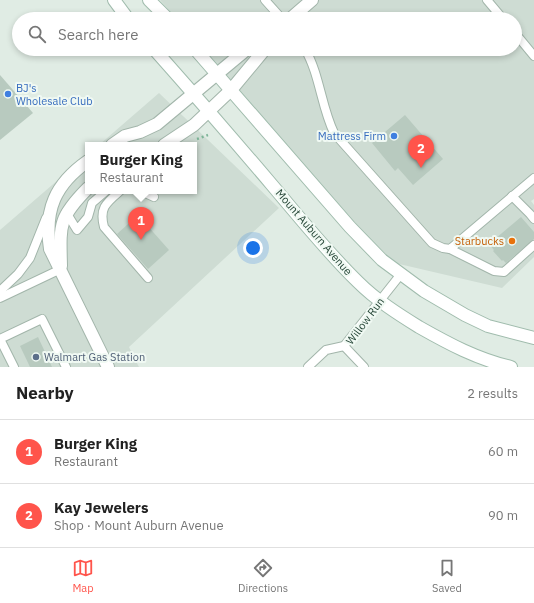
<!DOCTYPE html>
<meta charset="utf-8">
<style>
body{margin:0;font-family:"IBM Plex Sans",sans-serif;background:#f2f2f2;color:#222}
.you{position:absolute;left:253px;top:248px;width:14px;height:14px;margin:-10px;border:3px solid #fff;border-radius:50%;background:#1a73e8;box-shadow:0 0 0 6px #1a73e833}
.badge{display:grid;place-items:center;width:26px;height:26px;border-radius:50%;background:#ff544b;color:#fff;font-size:13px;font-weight:700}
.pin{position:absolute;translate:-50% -33px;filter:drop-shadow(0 1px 2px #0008)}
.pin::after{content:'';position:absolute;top:21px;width:14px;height:12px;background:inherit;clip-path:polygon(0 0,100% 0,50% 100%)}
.popup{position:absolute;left:85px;top:142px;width:112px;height:52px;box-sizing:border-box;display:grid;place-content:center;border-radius:0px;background:#fff;filter:drop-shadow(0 1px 3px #0005);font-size:13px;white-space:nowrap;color:#767676}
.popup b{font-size:15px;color:#222}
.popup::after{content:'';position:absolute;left:50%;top:100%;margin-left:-8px;border:8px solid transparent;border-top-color:#fff}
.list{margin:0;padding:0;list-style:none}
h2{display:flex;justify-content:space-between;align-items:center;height:52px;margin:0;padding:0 16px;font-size:17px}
h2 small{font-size:13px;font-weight:400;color:#767676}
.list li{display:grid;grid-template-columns:26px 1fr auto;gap:12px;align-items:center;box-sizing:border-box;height:64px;padding:0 16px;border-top:1px solid #e0e0e0}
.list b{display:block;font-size:15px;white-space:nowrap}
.list p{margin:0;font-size:13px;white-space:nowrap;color:#767676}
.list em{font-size:13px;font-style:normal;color:#767676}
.icon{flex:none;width:22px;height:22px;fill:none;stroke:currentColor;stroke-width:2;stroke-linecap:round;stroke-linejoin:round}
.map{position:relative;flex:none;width:534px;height:367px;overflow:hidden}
.search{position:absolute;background:#fff;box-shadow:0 2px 6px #0003;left:12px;right:12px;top:12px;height:44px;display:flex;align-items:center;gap:10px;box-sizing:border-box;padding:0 14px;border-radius:22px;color:#767676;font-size:15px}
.sheet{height:180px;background:#fff}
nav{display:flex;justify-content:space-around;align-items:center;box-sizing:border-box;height:56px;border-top:1px solid #e0e0e0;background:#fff;font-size:11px;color:#767676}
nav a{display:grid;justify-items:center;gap:2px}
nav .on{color:#ff544b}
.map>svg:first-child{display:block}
.built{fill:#cedcd3}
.building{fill:#b8cabf}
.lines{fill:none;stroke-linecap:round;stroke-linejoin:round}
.lane-casing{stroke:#a2b5aa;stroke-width:10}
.street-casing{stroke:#a2b5aa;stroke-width:14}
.secondary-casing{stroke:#a0bcad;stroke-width:14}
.path{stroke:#7cb497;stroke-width:2.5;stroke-dasharray:2 3;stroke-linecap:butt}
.lane{stroke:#fff;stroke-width:8}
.street{stroke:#fff;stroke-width:12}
.secondary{stroke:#fff;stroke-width:12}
.shop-dot{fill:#3f7fe0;stroke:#f0f9f3;stroke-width:1.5}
.food-dot{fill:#e8710a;stroke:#f0f9f3;stroke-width:1.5}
.service-dot{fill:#5c6f8a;stroke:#f0f9f3;stroke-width:1.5}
.labels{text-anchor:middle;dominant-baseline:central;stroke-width:4;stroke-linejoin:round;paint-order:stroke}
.shop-label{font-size:11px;fill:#366cbe;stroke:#f0f9f3;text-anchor:start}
.street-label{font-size:11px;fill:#1e3f30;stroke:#f0f9f3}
.food-label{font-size:11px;fill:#c56008;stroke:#f0f9f3;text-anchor:end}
.service-label{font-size:11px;fill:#4e5e75;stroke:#f0f9f3;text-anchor:start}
</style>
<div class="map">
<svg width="534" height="367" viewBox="0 0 534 367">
<rect width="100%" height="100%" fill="#e0ece4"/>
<g class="built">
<polygon points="160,0 534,0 534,199 531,201 534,205 534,257 502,288 382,260 202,49 515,49 515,19 177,19"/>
<polygon points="159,93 279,208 129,347 139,367 0,367 0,230 88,154 88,191 194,191 194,145 99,145"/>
</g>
<g class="building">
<polygon points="0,75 33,113 0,140"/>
<polygon points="405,115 443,159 413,185 398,168 395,171 372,143"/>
<polygon points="138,215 169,250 148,269 117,234"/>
<polygon points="521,217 534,232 534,239 506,263 503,260 502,261 493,251 494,250 489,244"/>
<polygon points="38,337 52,367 30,367 20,346"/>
</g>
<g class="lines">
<g class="lane-casing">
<g id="lane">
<polyline points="265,0 282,19"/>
<polyline points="487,0 503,19"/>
<polyline points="515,33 534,56"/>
<path d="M305 49C320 75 321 106 334 133L432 243 443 248 450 249 534 178"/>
<path d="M120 191C106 203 99 208 104 227L148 278"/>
<polyline points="141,191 154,197"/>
<polyline points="512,196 530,214 534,219"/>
<polyline points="66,212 77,230 88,217 92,203 106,191"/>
<polyline points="450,249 494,271 504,272 534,245"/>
<polyline points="0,291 18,274 30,258 46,218"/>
<polyline points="0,298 61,269"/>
<polyline points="14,367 0,339 42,319 66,367"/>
<polyline points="308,367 326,350 344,346"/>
<polyline points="364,367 344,346 401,274"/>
</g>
</g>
<g class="street-casing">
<g id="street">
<polyline points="290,19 312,0"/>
<polyline points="112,145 125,136 140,132 157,124 247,49"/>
<polyline points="164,145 194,125 231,90 265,49"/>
<path d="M88 161C55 184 44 210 50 249L108 367"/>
<path d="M61 266C60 225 58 218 88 188"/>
</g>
</g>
<g class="secondary-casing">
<g id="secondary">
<polyline points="114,0 128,19"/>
<polyline points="149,0 168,19"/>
<path d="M154 49C194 94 233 139 272 185 300 218 327 252 358 282 376 300 398 314 419 327 449 344 477 359 511 367"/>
<polyline points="195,49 350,227 382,260 424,291 465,315 488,326 534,338"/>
</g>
</g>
<polyline class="path" points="197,139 208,135"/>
<use href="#lane" class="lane"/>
<use href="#street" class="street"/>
<use href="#secondary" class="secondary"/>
</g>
<g class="shop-dot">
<circle cx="8" cy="94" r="4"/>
<circle cx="394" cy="136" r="4"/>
</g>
<circle class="food-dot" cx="512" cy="241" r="4"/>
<circle class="service-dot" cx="36" cy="357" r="4"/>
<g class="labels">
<g class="shop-label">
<text x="16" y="88">BJ's<tspan x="16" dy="13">Wholesale Club</tspan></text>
<text x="386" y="136" text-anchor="end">Mattress Firm</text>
</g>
<g class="street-label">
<text transform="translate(314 232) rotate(49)">Mount Auburn Avenue</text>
<text transform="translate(365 321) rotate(-53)">Willow Run</text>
</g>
<g class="food-label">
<text x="504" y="241">Starbucks</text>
</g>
<g class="service-label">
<text x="44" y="357">Walmart Gas Station</text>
</g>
</g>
</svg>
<div class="you"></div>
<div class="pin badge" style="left:141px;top:240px">1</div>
<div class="popup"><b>Burger King</b>Restaurant</div>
<div class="pin badge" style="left:421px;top:168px">2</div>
<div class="search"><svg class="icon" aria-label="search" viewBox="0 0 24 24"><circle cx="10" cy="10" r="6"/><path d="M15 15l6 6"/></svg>Search here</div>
</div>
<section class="sheet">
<h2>Nearby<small>2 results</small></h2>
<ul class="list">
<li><span class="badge">1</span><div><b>Burger King</b><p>Restaurant</p></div><em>60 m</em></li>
<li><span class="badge">2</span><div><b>Kay Jewelers</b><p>Shop · Mount Auburn Avenue</p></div><em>90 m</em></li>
</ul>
</section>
<nav>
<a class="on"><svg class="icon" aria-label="map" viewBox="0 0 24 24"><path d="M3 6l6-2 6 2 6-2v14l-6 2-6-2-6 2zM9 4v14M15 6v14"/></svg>Map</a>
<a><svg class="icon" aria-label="directions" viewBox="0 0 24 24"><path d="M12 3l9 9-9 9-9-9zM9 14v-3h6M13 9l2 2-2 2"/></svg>Directions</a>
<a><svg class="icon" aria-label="saved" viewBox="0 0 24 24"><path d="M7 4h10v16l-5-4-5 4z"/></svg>Saved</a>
</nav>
